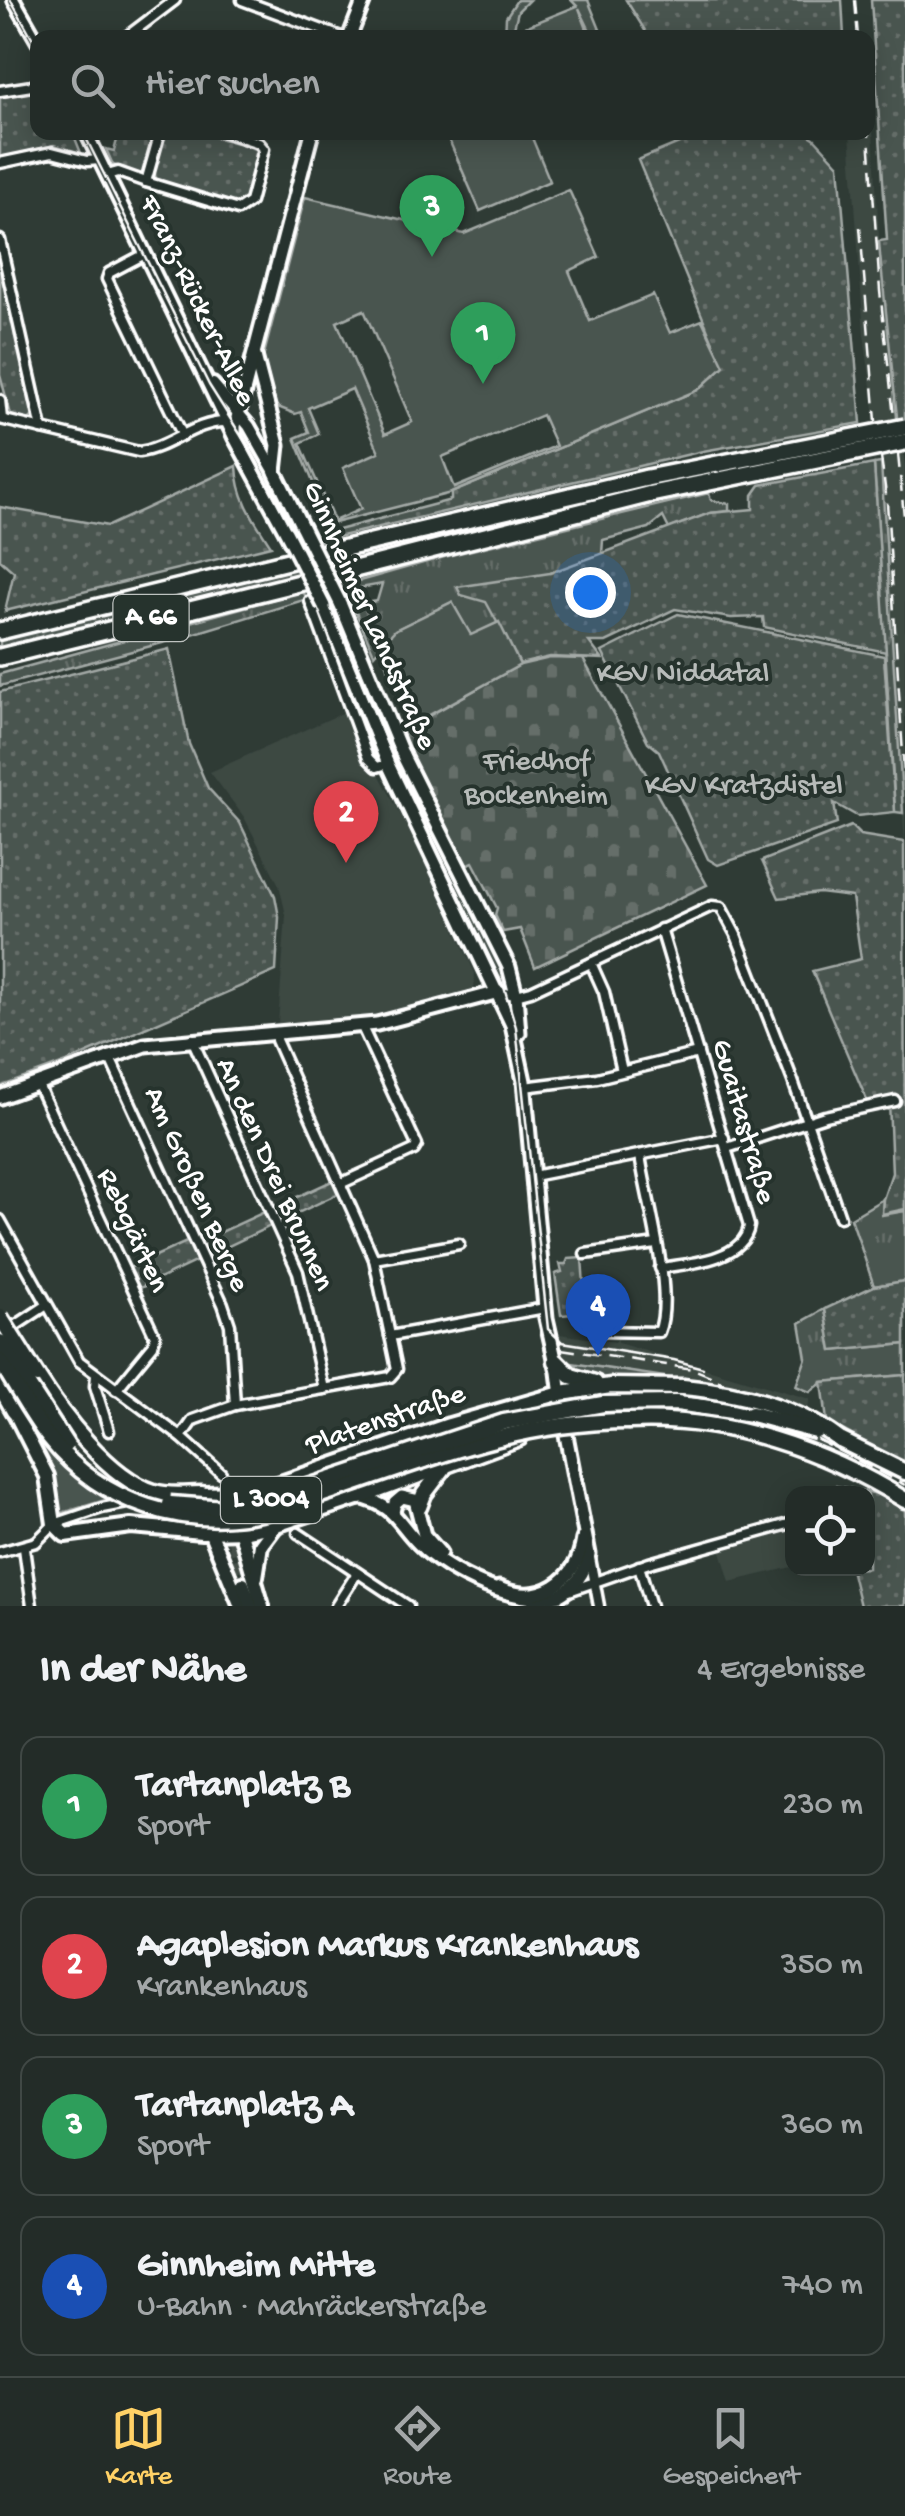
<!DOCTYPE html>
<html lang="de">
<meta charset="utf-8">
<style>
body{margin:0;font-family:"Gochi Hand",sans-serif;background:#2b3430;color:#f1f3f6}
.controls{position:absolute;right:30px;bottom:30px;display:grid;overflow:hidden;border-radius:20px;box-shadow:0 5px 25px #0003}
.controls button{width:90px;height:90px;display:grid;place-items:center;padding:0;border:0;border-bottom:2px solid #404845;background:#232c28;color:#f1f3f6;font:50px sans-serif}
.you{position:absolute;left:590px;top:592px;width:35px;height:35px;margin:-25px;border:8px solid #fff;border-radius:50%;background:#1a73e8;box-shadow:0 0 0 15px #1a73e833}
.badge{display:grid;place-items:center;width:65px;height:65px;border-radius:50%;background:#ffd166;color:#fff;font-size:32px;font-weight:700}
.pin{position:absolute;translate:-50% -82px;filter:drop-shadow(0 2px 5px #0008)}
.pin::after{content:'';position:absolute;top:52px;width:35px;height:30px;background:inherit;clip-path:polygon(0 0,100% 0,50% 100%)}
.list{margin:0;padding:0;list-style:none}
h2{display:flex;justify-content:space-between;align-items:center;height:130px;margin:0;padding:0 40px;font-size:42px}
h2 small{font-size:32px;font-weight:400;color:#a3a7a8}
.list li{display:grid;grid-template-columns:65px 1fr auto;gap:30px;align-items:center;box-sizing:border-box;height:140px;margin:0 20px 20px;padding:0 20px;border:2px solid #404845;border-radius:20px}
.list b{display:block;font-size:38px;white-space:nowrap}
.list p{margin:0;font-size:32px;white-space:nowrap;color:#a3a7a8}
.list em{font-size:32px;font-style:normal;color:#a3a7a8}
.icon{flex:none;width:55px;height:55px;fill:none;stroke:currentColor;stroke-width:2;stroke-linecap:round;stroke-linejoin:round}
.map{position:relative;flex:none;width:905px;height:1606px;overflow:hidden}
.search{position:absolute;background:#232c28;box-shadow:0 5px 25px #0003;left:30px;right:30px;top:30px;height:110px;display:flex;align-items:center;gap:25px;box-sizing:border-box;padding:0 35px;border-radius:20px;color:#a3a7a8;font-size:38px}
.sheet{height:770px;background:#232c28}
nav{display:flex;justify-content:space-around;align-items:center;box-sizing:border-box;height:140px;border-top:2px solid #404845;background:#232c28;font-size:28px;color:#a3a7a8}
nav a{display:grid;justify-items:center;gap:5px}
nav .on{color:#ffd166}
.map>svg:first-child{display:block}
.built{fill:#3c4842}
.grass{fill:url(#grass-tufts);stroke:#a4aaa7;stroke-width:2.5}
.cemetery{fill:url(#cemetery-stones);stroke:#a4aaa7;stroke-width:2.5}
.park{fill:url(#park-dots);stroke:#a4aaa7;stroke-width:2.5}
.pitch{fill:#4a544f;stroke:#a4aaa7;stroke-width:2.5;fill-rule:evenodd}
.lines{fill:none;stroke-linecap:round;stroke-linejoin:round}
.primary-tunnel{stroke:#444f49;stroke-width:12;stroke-dasharray:12 6;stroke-linecap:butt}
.minor-casing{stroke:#fff;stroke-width:15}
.tertiary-casing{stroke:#fff;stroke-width:18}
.secondary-casing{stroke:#fff;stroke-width:19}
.primary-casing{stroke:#fff;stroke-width:20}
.trunk-casing{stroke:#fff;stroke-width:21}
.motorway-casing{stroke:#fff;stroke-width:22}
.minor{stroke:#26332d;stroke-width:8}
.tertiary{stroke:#26332d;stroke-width:10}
.secondary{stroke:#26332d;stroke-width:11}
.primary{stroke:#26332d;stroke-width:12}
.trunk{stroke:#26332d;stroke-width:14}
.motorway{stroke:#26332d;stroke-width:15}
.tram{stroke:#fff;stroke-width:2.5}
.rail{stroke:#fff;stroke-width:2.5;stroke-dasharray:15 8;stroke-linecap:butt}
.secondary-bridge-casing{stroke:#fff;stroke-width:19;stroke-linecap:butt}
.trunk-bridge-casing{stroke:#fff;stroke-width:21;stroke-linecap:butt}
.motorway-bridge-casing{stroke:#fff;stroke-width:22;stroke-linecap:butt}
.secondary-bridge{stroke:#26332d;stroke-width:11}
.trunk-bridge{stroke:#26332d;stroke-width:14}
.motorway-bridge{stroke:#26332d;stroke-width:15}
.labels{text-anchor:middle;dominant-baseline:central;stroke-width:8;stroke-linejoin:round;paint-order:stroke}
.shield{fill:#26332d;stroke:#bec2c0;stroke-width:2.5}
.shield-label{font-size:28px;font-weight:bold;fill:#fff}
.street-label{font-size:30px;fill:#fff;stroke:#26332d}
.park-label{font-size:30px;fill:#b7bbb9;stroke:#26332d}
</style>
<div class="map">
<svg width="905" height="1606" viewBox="0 0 905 1606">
<defs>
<pattern id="grass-tufts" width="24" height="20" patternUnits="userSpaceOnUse" patternTransform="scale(2.5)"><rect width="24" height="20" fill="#4a544f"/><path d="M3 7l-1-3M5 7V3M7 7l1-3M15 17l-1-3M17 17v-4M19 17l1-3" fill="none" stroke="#656e69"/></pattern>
<pattern id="cemetery-stones" width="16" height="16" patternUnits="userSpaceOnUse" patternTransform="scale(2.5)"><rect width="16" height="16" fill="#4a544f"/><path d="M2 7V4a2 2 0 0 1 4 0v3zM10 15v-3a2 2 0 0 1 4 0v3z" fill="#656e69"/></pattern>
<pattern id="park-dots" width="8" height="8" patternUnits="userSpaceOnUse" patternTransform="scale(2.5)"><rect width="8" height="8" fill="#4a544f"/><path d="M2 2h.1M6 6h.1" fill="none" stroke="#656e69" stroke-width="1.8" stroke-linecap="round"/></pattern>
</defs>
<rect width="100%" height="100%" fill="#2f3b35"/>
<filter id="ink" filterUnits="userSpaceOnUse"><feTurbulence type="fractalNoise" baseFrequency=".01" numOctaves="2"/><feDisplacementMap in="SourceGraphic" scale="20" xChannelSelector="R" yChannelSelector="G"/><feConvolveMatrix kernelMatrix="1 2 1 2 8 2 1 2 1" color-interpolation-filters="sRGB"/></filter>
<g filter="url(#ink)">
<g class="built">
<polygon points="868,43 880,254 905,466 905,847 881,463 864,334 850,133 868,132"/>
<polygon points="336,604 450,858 439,864 388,757 328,606"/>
<polygon points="347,711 372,774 379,774 415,841 475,973 474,990 454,1000 371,1020 278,1023 286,915 279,885 244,817 210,772"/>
<polygon points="449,866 454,868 506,972 501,980 497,980 492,971 443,872"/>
<polygon points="560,1334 615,1342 618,1338 618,1343 810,1399 808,1407 744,1387 737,1388 825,1441 821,1448 804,1440 711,1384 565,1362 567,1356 562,1354 561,1347 566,1346 560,1344"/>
<polygon points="792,1526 792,1567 730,1582 721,1551 724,1546"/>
</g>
<g class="grass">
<polygon points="881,463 903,813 895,812 874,464"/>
<polygon points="709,493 711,500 729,504 729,511 710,513 669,529 663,517 649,528 603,540 602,554 594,558 588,659 550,658 520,665 519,660 471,636 452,602 395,630 374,654 355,610 358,604 377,601 382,584 349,590 345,585 455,554"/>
<polygon points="295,566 300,575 0,651 0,637"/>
<polygon points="303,591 307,599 166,642 0,686 0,674"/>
<polygon points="883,1199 882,1215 905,1211 905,1281 874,1286 851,1218"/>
<polygon points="825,1309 832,1351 905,1344 905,1375 823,1382 810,1392 796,1386 806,1358 800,1323"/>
<path d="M565 1362 711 1384 731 1393 810 1444C771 1431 714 1407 675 1402 654 1398 586 1404 574 1397L695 1382C654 1373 614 1382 573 1375L577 1365Z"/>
<polygon points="11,1393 112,1498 59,1514 53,1471"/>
</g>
<polygon class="cemetery" points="550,658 583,659 707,885 535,967 520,929 503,932 495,915 497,908 473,862 466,865 400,732 520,665"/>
<g class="park">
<polygon points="626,0 842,0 844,37 649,37"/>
<polygon points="871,0 905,0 905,433 897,417 880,255 879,241 887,240"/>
<polygon points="37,90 38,132 73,133 81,153 54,145 0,158 0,98"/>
<polygon points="804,132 814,138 839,165 861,423 703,451 320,541 319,535 451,500 451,493 698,390 723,367 638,160 703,133"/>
<polygon points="119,133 156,133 143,176 113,165 106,149 114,151"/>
<polygon points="164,133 200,133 256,148 261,157 246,201 236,205 157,181 153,171"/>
<polygon points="0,262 36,413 28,421 11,415 0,375"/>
<polygon points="874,464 886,652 764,627 763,617 731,618 675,609 606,642 589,642 602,659 550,657 520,664 486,602 461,595 457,587 550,573 710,513 753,509 753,495 760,485"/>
<path d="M237 466C238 498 254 520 271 546L5 611 14 572 0 560V507L108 526Z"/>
<polygon points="678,614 884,656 895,812 857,816 834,803 837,824 718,865 708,859 659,751 648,742 602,652"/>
<polygon points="169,649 189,744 208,788 240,823 275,896 279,917 276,971 67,1062 0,1087 0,692"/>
<polygon points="851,826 860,835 904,842 905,1209 882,1214 883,1199 892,1173 889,1101 868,1103 812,971 861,959 852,897 819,893 779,898 762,861"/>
<polygon points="334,1180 340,1193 138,1289 129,1268 191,1240 193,1245"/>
<polygon points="582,1258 586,1313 561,1315 555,1274 562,1272 560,1264 566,1264 568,1259"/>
<polygon points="905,1281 905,1344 832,1351 825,1309 874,1286"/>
<polygon points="905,1375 905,1465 827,1421 822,1382"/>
<polygon points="836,1486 884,1495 905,1509 905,1606 860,1606 851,1569 868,1568 868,1494 837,1493"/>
</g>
<g class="pitch">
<polygon points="517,0 529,0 518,11 513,32 577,6 571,0 588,0 603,37 593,37 579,8 590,37 515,38 513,34 513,37 505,37 506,17"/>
<polygon points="446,133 530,133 550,181 480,211"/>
<path d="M569 190 599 257 569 271 590 321 653 295 670 333 702 320 724 366 698 390 451 493 330 524 295 438 309 432 301 412 295 414 273 405 262 362 305 197 464 234ZM364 310 412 422 385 434 337 322ZM352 389 379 452 343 468 361 509 334 521 300 443 319 434 308 408ZM542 415 556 446 454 488 442 457Z"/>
<polygon points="452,602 471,635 499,622 520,665 411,725 379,647 395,630"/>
</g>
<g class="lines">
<polyline class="primary-tunnel" points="239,1524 234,1541 243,1584"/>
<g class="minor-casing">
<g id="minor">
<polyline points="242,0 344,38"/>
<polyline points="125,38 175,0"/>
<polyline points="0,91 38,85"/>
<polyline points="160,132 146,182 238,210 250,202 264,149 259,143 225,132"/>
<polyline points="0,163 52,152 87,161 99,160"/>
<polyline points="107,175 118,172 146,182"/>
<polyline points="0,240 42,429"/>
<polyline points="145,254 109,273 107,279 182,434"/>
<polyline points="0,400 2,419"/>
<path d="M0 419 139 452C170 448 194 421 227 422"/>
<polyline points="310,601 368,758 377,767 388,764"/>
<polyline points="591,963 604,992 622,1071"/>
<polyline points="499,992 516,995 531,991 712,906 721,907 736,935 793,1081 840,1217"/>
<polyline points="192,1039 298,1272 324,1389"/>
<polyline points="109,1056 223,1304 230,1325 235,1405"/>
<polyline points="37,1083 155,1336 153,1345 116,1390"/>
<polyline points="524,1087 597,1078 698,1053"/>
<polyline points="727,1148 825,1116 895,1101"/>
<polyline points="533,1176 724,1138"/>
<polyline points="342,1183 414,1150 417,1145 361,1025"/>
<polyline points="0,1220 79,1361 181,1437 221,1473"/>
<polyline points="585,1254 656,1244"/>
<polyline points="374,1259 459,1244"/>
<path d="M660 1268C688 1264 744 1260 749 1226L661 929"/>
<polyline points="9,1330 47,1305"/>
<path d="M598 1331 659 1332C675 1293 646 1199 640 1155"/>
<polyline points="390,1336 545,1308"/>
<polyline points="96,1376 95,1386 109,1431"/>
<polyline points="181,1437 193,1420 235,1405 390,1377 397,1369 374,1259 276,1040 276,1032"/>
<polyline points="298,1533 408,1606"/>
<polyline points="24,1548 32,1606"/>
<polyline points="0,1552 36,1542 54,1524 102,1508 128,1503"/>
<polyline points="590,1558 599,1606"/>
<polyline points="639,1566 651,1606"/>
<polyline points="569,1591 649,1563 792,1523"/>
<polyline points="336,1606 357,1573"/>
</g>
</g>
<g class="tertiary-casing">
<g id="tertiary">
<polyline points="14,0 38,42"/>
<polyline points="86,132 234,437"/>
<polyline points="213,384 249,426 275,472"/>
</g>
</g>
<g class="secondary-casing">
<g id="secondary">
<polyline points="349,38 364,0"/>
<polyline points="255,356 278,445 275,472 302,527"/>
<polyline points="286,532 235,438 235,426 312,132"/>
<polyline points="340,603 404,758 509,967 516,995 519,1033"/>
<path d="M324 606 388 764 512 1025 524 1081 546 1318 558 1372 566 1435 589 1554C585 1573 576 1586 558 1596 517 1606 448 1574 419 1544 396 1521 396 1506 360 1497"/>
<polyline points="0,1097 145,1045 377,1024 499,992"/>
<polyline points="393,1512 395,1503 402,1497 415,1500 424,1535 440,1553"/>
<path d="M499 1588C540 1606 577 1582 583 1539"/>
</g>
</g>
<g class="primary-casing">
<g id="primary">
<polyline points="14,1411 47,1476 54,1524 65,1535 131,1526 202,1532 248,1531 276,1525 360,1497"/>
<polyline points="202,1494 242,1493 269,1487 449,1425 561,1393"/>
<polyline points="239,1526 262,1606"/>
<polyline points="209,1529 241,1606"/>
<polyline points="256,1577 261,1545 276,1525"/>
<polyline points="243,1584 251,1606"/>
</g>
</g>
<g class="trunk-casing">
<g id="trunk">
<polyline points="556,1361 571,1376 595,1383"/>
<path d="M37 1376C61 1414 109 1478 154 1492 169 1497 187 1494 202 1494"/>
<polyline points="0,1386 14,1411"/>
<polyline points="561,1393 611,1386 683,1387"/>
<polyline points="603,1404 677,1403 752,1414"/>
<path d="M629 1421C726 1416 823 1449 905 1500"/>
<polyline points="840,1440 905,1472"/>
<polyline points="360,1497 519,1438"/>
<polyline points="419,1507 424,1494 443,1469"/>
</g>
</g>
<g class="motorway-casing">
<g id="motorway">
<polyline points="324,553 647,478"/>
<polyline points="335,574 651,494"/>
<polyline points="0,631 292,560"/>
<polyline points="0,657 303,582"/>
</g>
</g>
<use href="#minor" class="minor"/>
<use href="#tertiary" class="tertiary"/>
<use href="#secondary" class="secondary"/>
<use href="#primary" class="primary"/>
<use href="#trunk" class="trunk"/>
<use href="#motorway" class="motorway"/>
<g class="tram">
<polyline points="11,0 38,48"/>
<polyline points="83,132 209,385 247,445 323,589 393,758 504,987 516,1027 548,1329 562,1342 674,1360 703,1368"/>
</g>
<g class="rail">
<polyline points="855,0 858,38"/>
<polyline points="868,122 880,291 894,417"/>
<polyline points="860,227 876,421"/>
<polyline points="898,454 905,527"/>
<polyline points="881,457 887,502 905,787"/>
<polyline points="561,1349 693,1369 715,1378 789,1425 905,1485"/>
</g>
<g class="secondary-bridge-casing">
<g id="secondary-bridge">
<polyline points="302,527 340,603"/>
<polyline points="286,532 324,606"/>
</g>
</g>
<g class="trunk-bridge-casing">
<g id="trunk-bridge">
<polyline points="0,1317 37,1376"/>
<polyline points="0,1342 66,1444"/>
<path d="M0 1361C17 1387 31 1415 50 1439 102 1504 186 1530 266 1512 393 1476 492 1422 629 1421"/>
<path d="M683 1387C738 1392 795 1406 840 1440"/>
<polyline points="752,1414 816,1431"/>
<polyline points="170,1504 225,1508 263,1502 504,1422 603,1404"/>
</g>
</g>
<g class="motorway-bridge-casing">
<g id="motorway-bridge">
<polyline points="647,478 905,427"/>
<polyline points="651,494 905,442"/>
</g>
</g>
<use href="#secondary-bridge" class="secondary-bridge"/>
<use href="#trunk-bridge" class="trunk-bridge"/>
<use href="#motorway-bridge" class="motorway-bridge"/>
</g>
</g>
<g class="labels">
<g class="shield">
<rect x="113.5" y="595" width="75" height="46" rx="8"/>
<rect x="221" y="1477" width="100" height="46" rx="8"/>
</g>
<g class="shield-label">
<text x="151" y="618">A 66</text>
<text x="271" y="1500">L 3004</text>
</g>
<g class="street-label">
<text transform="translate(196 301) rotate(64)">Franz-Rücker-Allee</text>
<text transform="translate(368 616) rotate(66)">Ginnheimer Landstraße</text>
<text transform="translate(742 1122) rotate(74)">Guaitastraße</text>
<text transform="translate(273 1175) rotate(66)">An den Drei Brunnen</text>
<text transform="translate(195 1190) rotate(66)">Am Großen Berge</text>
<text transform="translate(131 1231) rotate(65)">Rebgärten</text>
<text transform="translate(386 1421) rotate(-19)">Platenstraße</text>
</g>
<g class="park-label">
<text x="683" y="675">KGV Niddatal</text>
<text x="536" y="763">Friedhof<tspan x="536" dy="34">Bockenheim</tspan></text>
<text x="744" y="787">KGV Kratzdistel</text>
</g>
</g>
</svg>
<div class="controls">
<button><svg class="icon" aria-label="locate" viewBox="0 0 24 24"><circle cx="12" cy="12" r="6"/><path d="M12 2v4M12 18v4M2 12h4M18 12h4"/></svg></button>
</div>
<div class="you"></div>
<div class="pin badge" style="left:483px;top:384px;background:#2e9e5b">1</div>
<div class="pin badge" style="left:346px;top:863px;background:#e0444e">2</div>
<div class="pin badge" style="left:432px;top:257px;background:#2e9e5b">3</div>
<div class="pin badge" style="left:598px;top:1356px;background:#1a4fb4">4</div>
<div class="search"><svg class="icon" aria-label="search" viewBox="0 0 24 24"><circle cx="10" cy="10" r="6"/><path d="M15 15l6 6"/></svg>Hier suchen</div>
</div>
<section class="sheet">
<h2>In der Nähe<small>4 Ergebnisse</small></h2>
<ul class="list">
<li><span class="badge" style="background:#2e9e5b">1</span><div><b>Tartanplatz B</b><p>Sport</p></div><em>230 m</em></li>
<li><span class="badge" style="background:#e0444e">2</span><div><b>Agaplesion Markus Krankenhaus</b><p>Krankenhaus</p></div><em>350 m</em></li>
<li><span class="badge" style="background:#2e9e5b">3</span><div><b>Tartanplatz A</b><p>Sport</p></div><em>360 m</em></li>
<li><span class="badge" style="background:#1a4fb4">4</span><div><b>Ginnheim Mitte</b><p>U-Bahn · Mahräckerstraße</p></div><em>740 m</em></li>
</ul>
</section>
<nav>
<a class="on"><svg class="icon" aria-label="map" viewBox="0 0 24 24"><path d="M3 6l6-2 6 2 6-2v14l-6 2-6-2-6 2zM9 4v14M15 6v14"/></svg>Karte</a>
<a><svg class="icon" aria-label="directions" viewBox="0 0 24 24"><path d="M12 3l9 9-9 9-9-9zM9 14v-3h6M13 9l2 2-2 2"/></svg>Route</a>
<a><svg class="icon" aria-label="saved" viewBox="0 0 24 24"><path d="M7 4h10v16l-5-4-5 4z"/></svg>Gespeichert</a>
</nav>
